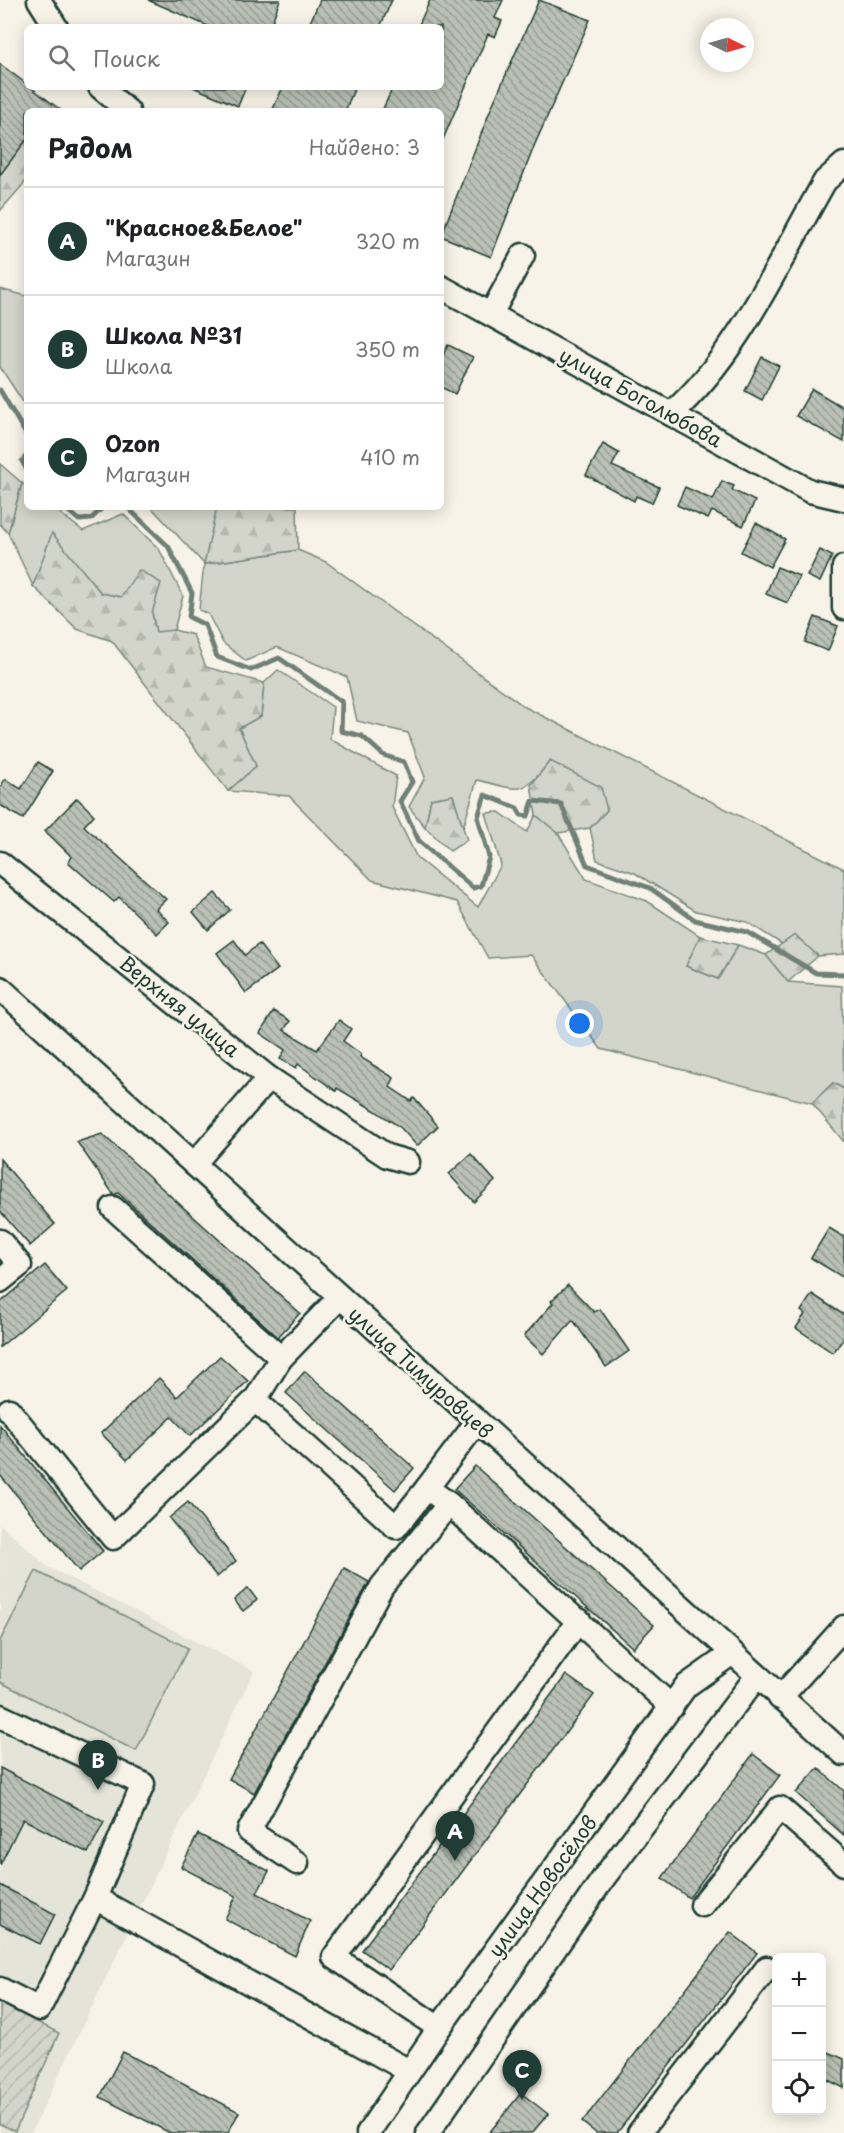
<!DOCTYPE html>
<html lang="ru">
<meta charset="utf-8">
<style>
body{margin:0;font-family:"Playpen Sans",sans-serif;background:#f6f6f6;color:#202124}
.controls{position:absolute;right:18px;bottom:18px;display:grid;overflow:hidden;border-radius:9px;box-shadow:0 3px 15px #0003}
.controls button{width:54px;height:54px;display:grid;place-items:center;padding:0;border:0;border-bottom:2px solid #e0e0e0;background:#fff;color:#202124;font:30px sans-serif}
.compass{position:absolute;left:700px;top:18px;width:54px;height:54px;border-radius:50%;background:#fff;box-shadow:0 3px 15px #0003;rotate:95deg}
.you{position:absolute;left:580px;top:1024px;width:21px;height:21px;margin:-15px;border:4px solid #fff;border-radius:50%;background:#1a73e8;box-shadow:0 0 0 9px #1a73e833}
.badge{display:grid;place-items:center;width:39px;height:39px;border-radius:50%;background:#1f3d34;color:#fff;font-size:20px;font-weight:700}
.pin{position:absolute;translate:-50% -50px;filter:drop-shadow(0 2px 3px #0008)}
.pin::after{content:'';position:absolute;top:32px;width:21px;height:18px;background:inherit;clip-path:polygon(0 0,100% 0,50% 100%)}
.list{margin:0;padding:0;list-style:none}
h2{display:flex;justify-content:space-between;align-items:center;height:78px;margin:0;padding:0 24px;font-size:26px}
h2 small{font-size:20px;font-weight:400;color:#757577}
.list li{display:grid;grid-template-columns:39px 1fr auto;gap:18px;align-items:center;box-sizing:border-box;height:108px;padding:0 24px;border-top:2px solid #e0e0e0}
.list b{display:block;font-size:22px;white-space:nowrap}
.list p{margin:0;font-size:20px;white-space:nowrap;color:#757577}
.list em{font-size:20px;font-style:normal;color:#757577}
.icon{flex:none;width:33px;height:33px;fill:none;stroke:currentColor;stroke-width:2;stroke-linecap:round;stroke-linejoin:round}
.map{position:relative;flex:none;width:844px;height:2133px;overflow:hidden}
.search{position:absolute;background:#fff;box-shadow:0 3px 15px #0003;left:24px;top:24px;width:420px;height:66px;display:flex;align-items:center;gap:15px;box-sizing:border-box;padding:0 21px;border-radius:9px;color:#757577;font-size:22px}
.panel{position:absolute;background:#fff;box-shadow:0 3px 15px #0003;left:24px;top:108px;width:420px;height:402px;border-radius:9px}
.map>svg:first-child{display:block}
.built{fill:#e5e4d9}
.green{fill:#d3d5ca;stroke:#79897f;stroke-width:1.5}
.forest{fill:url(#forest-firs);stroke:#79897f;stroke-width:1.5}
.garden{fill:url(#garden-furrows);stroke:#79897f;stroke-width:1.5}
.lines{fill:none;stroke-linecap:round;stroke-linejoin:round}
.stream{stroke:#6f8077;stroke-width:5}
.building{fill:url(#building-back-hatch);stroke:#1f3d34;stroke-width:1.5}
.minor-casing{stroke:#1f3d34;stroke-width:27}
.minor{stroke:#f7f3e8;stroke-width:22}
.labels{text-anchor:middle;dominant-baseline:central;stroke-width:5;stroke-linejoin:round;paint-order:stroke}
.street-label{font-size:20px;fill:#1f3d34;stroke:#f7f3e8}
</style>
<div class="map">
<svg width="844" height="2133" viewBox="0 0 844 2133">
<defs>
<pattern id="forest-firs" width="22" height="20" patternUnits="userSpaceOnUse" patternTransform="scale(1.5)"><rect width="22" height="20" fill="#d3d5ca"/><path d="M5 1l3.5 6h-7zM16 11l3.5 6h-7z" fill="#b5b8ae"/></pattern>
<pattern id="garden-furrows" width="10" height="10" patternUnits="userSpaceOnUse" patternTransform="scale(1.5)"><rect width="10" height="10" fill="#d3d5ca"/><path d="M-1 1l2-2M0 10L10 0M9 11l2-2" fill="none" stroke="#b5b8ae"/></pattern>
<pattern id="building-back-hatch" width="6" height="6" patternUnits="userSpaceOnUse" patternTransform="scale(1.5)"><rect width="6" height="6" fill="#bbc1b6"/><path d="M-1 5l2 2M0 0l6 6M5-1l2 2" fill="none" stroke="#979e95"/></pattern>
</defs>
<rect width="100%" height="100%" fill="#f7f3e8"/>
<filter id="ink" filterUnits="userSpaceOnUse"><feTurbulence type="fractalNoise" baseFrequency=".0167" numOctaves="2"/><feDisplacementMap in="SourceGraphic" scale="12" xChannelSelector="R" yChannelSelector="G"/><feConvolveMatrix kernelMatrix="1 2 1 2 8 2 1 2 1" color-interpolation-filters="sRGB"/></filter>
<g filter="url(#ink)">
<polygon class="built" points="0,1524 48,1567 254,1671 31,2133 0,2133"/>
<g class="green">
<polygon points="0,289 27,296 27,408 0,367"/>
<polygon points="22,483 27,487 27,507 52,507 83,531 123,514 159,549 183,596 174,630 156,633 152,613 160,583 121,597 101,593 52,534 33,586 8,533"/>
<path d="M151 507H217L205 564 298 550 326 562 525 707 844 869V954L818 956 795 935 782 944 747 922 696 911 635 873 597 860 590 828 607 810 550 761C521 798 521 790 477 780L463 828 453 795 431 799 425 827 409 807 425 777 408 733 357 721 347 677 277 647 246 661 223 643 208 614 199 610 204 564Z"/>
<polygon points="278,670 333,707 330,739 396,776 392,807 417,858 478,907 501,865 486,813 499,812 527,832 536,815 558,833 586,879 647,901 700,936 686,966 718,979 738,945 766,955 788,982 842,986 844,1089 833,1083 812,1103 601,1049 531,955 488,958 457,902 372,880 289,796 228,791 256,766 239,728 261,716 264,683"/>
<polygon points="36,1571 188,1648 136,1751 0,1682 0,1641"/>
</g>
<g class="forest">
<polygon points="27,131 27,180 0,211 0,159"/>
<polygon points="0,464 22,483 8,533 0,524"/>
<polygon points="217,507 297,507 298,550 204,564"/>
<polygon points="52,533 101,593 121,597 139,570 161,583 152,613 156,632 174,630 193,635 206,667 264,683 261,716 239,728 256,766 228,791 112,641 77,629 33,586"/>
<polygon points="550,761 601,787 607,810 590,828 558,833 536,815 531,785"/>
<polygon points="453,795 467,840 450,851 425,827 431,799"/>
<polygon points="795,935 818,956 788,982 766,955"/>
<polygon points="700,936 738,945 718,979 686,966"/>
<polygon points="833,1083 844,1089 844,1142 812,1103"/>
</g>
<polygon class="garden" points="0,2003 59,2033 15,2131 0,2124"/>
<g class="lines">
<g class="stream">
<polyline points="0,390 27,436"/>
<polyline points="27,455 22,461 27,470"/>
<polyline points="64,507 79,520 91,519 103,507 118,507"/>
<polyline points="127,507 168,546 192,593 189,617 205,625 217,657 251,670 279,658 342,702 341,731 362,736 383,755 404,762 412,782 400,801 419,841 473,888 481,886 489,857 478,817 485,795 517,808 521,815 528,816 533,801 561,804 587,865 650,888 695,920 747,932 816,973 844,974"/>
</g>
</g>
<g class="building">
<polygon points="148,0 280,0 270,27 210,27"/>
<polygon points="320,0 392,0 380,27 308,27"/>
<polygon points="430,0 503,0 495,18 502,21 495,37 488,34 441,144 441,111 382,111 393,87 441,87 441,27 418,27"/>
<polygon points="539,0 590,20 535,144 491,257 441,236 492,106"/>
<polygon points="0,64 62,111 27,111 27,139 0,175"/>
<polygon points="193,87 246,87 238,106"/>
<polygon points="283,87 355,87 345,111 272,111"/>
<polygon points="448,345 473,357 455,394 441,387 441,359"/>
<polygon points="762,357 779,366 762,400 745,391"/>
<polygon points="812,389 844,408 844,442 796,416"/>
<polygon points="603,444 619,453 612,466 659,487 652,503 636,496 634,501 586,475"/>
<polygon points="722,481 734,486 732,490 755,501 743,526 712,511 708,519 677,505 685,487 713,500"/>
<polygon points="756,523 785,539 770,567 741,552"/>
<polygon points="820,550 832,556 820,582 807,576"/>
<polygon points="777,567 799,576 788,603 766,594"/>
<polygon points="815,617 838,626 828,651 805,642"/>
<polygon points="38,762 53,771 23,819 0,805 0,788 5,779 21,789"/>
<polygon points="77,798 94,815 84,826 166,899 156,909 169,922 157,934 119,897 114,902 68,862 72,857 45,831"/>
<polygon points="215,893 230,910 208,930 193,912"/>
<polygon points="234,940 245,955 259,944 278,969 246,993 217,953"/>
<polygon points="274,1011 290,1021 284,1030 317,1050 339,1020 351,1029 343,1041 361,1054 360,1057 394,1078 390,1087 411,1101 414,1098 438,1126 417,1146 401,1128 374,1110 337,1088 336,1091 298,1064 296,1068 280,1059 285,1050 260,1033"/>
<polygon points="102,1134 300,1313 278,1337 118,1193 114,1195 77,1142"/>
<polygon points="471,1154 495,1181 474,1202 449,1174"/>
<polygon points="0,1159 55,1224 30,1246 0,1211"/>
<polygon points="829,1228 844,1237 844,1278 811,1258"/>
<polygon points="45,1265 67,1291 0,1347 0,1303"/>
<polygon points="568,1285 594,1312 600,1309 629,1351 606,1367 573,1320 543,1354 524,1336 553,1303 551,1301"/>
<polygon points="812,1294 844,1315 844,1338 833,1353 796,1328 805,1314 801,1311"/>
<polygon points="220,1356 248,1381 190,1436 172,1417 127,1460 101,1433 159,1378 177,1397"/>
<polygon points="305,1371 414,1468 395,1490 286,1393"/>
<polygon points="0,1425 103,1551 79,1571 0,1475"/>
<polygon points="475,1466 654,1625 633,1648 454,1489"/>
<polygon points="188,1502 236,1561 217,1577 169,1518"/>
<polygon points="344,1568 369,1582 254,1793 229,1779"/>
<polygon points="248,1588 257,1600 243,1611 234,1600"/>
<polygon points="566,1675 594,1695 389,1970 362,1950"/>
<polygon points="753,1754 780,1775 689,1898 662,1878"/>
<polygon points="0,1768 104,1822 88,1853 23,1819 0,1865"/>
<polygon points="818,1768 844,1791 844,1835 796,1793"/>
<polygon points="198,1834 269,1871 257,1893 310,1921 295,1956 225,1919 236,1896 181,1867"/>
<polygon points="0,1885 55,1914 40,1944 0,1924"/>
<polygon points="730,1932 757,1953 617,2133 596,2133 582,2122"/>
<polygon points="822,2049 844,2059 844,2088 822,2077"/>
<polygon points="123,2052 239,2112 228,2133 170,2133 100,2097"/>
<polygon points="521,2093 548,2114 532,2133 489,2133"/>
</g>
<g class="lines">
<g class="minor-casing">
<g id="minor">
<polyline points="39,0 56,27"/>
<polyline points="100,87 128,111"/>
<polyline points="441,287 810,491 844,499"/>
<polyline points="491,314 523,255"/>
<path d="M671 414C739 354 780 259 825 181L844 164"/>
<polyline points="844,567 844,608"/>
<polyline points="0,863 269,1078 194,1164"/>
<polyline points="0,988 844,1754"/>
<polyline points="269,1078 387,1156 408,1162"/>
<polyline points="113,1208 281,1358 340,1297"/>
<polyline points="0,1241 20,1265 0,1281"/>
<polyline points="281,1358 255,1400 323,1461"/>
<polyline points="9,1410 113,1538 255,1400"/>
<polyline points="330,1467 396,1527 427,1488"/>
<polyline points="449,1504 672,1707"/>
<polyline points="780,1698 844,1627"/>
<polyline points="0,1716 143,1784 95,1898 409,2071"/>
<polyline points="297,1863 249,1831 382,1586 449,1504 427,1488 477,1422"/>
<polyline points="702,1905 780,1808 844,1864"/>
<polyline points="0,1989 39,2009 95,1898"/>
<polyline points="439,2028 334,1957 579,1620"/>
<polyline points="368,2133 439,2028 686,1686 731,1654"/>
<polyline points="428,2133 605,1876 757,1676"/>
<polyline points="639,2133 767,1968"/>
</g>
</g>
<use href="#minor" class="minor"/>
</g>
</g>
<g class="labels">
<g class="street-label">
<text transform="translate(641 397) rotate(29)">улица Боголюбова</text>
<text transform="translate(180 1006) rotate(39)">Верхняя улица</text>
<text transform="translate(421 1372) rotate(42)">улица Тимуровцев</text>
<text transform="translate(542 1886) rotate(-54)">улица Новосёлов</text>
</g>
</g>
</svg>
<div class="controls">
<button>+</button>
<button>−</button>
<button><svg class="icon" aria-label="locate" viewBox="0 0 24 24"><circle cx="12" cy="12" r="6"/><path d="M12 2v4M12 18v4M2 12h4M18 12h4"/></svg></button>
</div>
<svg class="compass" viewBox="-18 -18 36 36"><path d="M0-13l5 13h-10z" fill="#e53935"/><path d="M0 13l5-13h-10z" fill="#757577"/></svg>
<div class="you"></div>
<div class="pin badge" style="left:455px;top:1861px">A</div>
<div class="pin badge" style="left:98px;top:1790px">B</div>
<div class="pin badge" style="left:522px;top:2100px">C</div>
<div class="search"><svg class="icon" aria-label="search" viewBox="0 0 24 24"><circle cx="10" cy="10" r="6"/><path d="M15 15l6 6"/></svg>Поиск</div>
<section class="panel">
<h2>Рядом<small>Найдено: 3</small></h2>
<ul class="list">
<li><span class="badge">A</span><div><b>&quot;Красное&amp;Белое&quot;</b><p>Магазин</p></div><em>320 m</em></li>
<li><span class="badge">B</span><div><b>Школа №31</b><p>Школа</p></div><em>350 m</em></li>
<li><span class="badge">C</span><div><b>Ozon</b><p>Магазин</p></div><em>410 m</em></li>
</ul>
</section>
</div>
